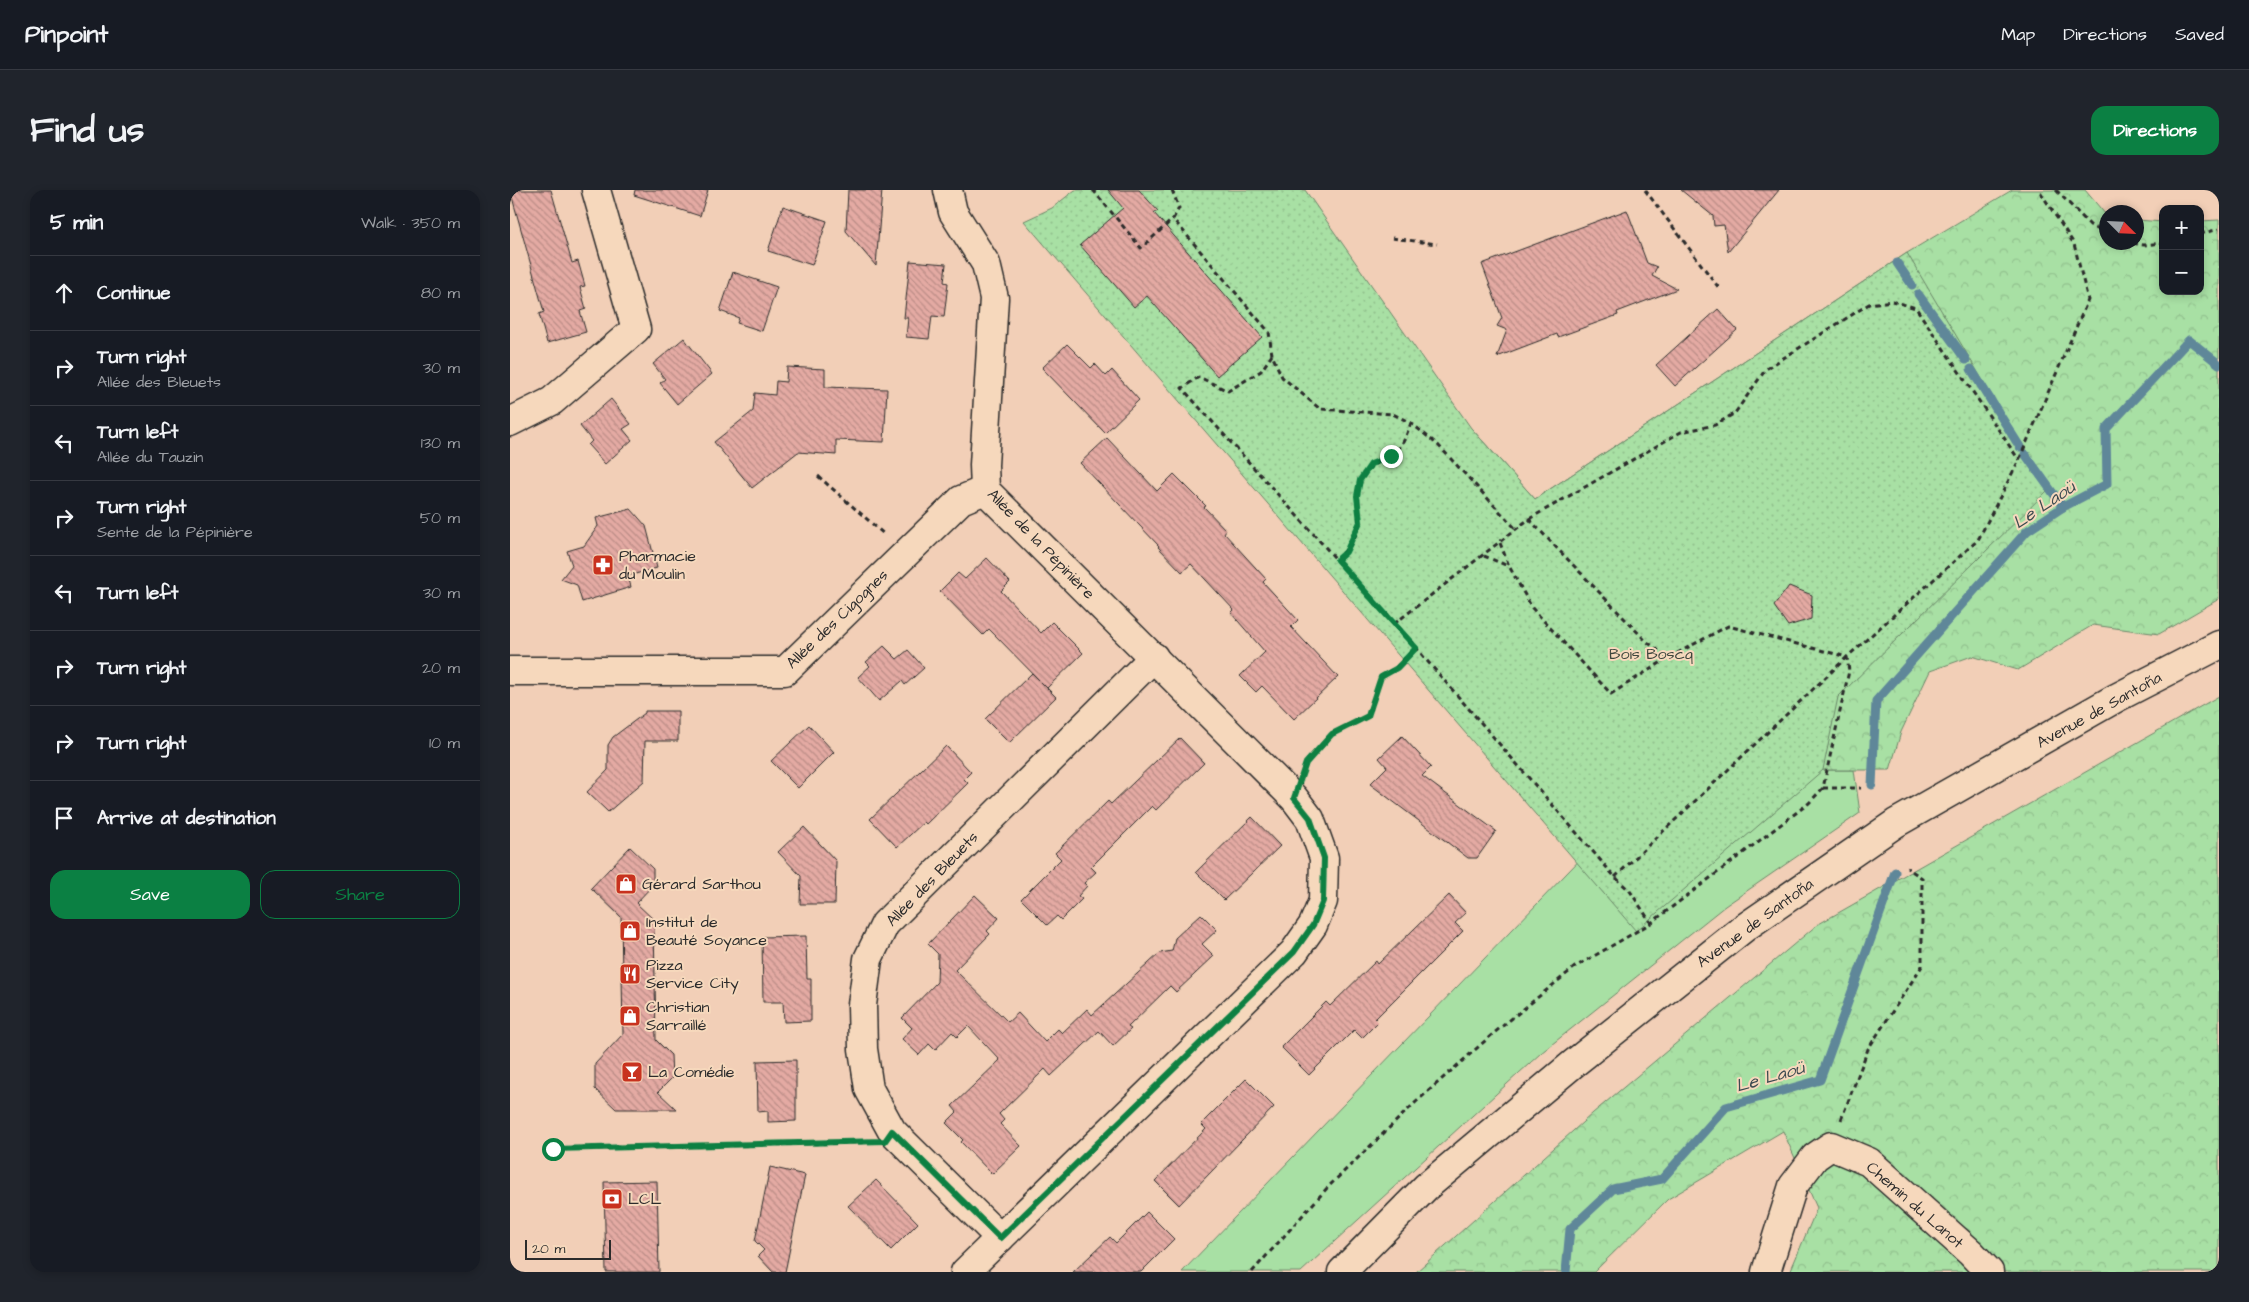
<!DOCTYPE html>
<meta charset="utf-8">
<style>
body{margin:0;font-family:"Architects Daughter",sans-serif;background:#20242c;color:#f1f3f6}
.controls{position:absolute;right:15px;top:15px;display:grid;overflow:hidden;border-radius:10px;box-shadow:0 2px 8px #0003}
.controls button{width:45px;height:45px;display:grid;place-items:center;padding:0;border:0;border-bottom:1px solid #363941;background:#171b24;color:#f1f3f6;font:25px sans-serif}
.compass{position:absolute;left:1589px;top:15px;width:45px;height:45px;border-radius:50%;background:#171b24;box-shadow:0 2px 8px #0003;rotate:114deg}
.scale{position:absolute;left:15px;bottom:12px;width:86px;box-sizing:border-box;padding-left:5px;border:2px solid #2b2b2b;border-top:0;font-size:14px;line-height:18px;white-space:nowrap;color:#2b2b2b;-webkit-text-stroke:4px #f6d8bc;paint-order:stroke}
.stop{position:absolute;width:15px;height:15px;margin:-11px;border:4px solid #0b8043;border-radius:50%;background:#fff}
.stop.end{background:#0b8043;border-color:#fff;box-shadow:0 1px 5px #0008}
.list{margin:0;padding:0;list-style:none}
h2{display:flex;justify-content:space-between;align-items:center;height:65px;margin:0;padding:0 20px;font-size:21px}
h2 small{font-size:16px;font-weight:400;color:#9ea1a6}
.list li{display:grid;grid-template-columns:32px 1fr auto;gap:15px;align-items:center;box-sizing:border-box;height:75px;padding:0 20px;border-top:1px solid #363941}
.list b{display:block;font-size:19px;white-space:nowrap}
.list p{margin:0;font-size:16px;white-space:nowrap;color:#9ea1a6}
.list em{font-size:16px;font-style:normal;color:#9ea1a6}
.actions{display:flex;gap:10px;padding:15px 20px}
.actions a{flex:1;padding:11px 0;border:1px solid #0b8043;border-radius:15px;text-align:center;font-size:18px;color:#0b8043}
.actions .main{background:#0b8043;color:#fff}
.icon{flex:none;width:28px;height:28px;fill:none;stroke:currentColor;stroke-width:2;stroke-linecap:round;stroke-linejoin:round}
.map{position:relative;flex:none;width:1709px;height:1082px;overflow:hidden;border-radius:15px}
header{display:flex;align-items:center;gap:30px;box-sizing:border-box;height:70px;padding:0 25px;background:#171b24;border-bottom:1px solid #363941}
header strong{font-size:24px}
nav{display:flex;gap:28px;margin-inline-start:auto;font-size:18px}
.intro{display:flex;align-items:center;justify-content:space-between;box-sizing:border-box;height:120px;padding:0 30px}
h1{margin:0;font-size:35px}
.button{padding:12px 22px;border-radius:15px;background:#0b8043;color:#fff;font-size:18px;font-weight:700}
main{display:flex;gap:30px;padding:0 30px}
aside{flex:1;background:#171b24;border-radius:15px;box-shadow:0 2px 8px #0003}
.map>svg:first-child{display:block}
.green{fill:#a8e0a4;stroke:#6a8668}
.forest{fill:url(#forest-crowns);stroke:#6a8668}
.park{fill:url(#park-dots);stroke:#6a8668}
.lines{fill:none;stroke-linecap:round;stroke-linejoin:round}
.stream{stroke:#5f8799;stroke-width:9}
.building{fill:url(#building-back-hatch);stroke:#2b2b2b}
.minor-casing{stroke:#2b2b2b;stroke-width:31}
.secondary-casing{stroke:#2b2b2b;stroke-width:31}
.path{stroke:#2b2b2b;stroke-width:3;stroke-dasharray:5 4;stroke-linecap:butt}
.minor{stroke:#f6d8bc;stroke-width:28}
.secondary{stroke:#f6d8bc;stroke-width:28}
.route{stroke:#0b8043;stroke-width:6}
.labels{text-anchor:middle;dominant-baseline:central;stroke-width:4;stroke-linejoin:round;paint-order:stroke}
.street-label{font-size:16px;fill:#2b2b2b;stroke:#f6d8bc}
.poi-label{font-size:16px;fill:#2b2b2b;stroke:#f6d8bc;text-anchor:start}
.park-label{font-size:16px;fill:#3e463d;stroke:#f6d8bc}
.water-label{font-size:18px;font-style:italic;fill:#3c4a50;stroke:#f6d8bc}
</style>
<header>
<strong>Pinpoint</strong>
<nav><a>Map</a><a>Directions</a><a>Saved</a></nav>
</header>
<div class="intro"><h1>Find us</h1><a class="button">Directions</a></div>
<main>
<aside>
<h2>5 min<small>Walk · 350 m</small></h2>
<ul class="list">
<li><svg class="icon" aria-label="ahead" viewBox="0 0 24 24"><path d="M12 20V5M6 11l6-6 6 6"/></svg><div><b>Continue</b></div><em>80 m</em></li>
<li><svg class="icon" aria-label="right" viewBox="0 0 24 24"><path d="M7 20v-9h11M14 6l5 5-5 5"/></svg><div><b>Turn right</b><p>Allée des Bleuets</p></div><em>30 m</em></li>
<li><svg class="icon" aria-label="left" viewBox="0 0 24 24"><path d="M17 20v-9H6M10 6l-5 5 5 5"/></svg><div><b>Turn left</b><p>Allée du Tauzin</p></div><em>130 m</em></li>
<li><svg class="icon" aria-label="right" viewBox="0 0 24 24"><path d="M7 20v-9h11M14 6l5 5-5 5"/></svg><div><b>Turn right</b><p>Sente de la Pépinière</p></div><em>50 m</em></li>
<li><svg class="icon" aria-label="left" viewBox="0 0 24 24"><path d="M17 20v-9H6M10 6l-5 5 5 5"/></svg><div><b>Turn left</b></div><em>30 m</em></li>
<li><svg class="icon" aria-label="right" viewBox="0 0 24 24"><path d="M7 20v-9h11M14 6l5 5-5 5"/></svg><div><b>Turn right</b></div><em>20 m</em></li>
<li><svg class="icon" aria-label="right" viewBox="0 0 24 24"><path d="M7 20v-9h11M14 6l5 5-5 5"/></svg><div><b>Turn right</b></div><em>10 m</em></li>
<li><svg class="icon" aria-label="arrive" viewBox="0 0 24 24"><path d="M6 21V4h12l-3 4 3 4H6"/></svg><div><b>Arrive at destination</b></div></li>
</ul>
<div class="actions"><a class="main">Save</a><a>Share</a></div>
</aside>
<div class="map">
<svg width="1709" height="1082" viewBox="0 0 1709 1082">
<defs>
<pattern id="forest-crowns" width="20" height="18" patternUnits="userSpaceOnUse" patternTransform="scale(1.25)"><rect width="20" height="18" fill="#a8e0a4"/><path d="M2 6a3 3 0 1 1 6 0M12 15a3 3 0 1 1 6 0" fill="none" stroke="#91c08d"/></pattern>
<pattern id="park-dots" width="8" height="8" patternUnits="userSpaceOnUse" patternTransform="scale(1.25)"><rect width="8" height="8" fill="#a8e0a4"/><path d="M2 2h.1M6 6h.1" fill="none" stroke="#91c08d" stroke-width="1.8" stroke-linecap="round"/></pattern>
<pattern id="building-back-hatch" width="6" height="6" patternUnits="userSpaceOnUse" patternTransform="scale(1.25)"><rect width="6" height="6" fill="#e4aaa3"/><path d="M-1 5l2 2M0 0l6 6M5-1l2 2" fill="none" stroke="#b98b85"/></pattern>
</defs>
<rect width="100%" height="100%" fill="#f2cfb7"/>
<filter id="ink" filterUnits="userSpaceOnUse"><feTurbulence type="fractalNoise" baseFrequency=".02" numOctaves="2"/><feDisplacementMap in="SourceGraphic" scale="10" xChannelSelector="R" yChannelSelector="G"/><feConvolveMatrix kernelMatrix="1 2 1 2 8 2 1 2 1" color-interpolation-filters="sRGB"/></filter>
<g filter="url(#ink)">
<polygon class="green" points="1313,580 1344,580 1350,623 1215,716 1031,863 791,1082 672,1082 1084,655"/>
<g class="forest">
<polygon points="1502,0 1575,0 1596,25 1596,52 1626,52 1627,30 1653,32 1653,101 1690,101 1690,31 1709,30 1709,409 1649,444 1583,435 1508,480 1462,466 1420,481 1391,542 1380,580 1312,580 1141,720 961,238 1025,309 1397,63"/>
<polygon points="1709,506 1709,1082 1280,1082 1307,1018 1273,941 1158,1009 1084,1082 906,1082 1083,923 1307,735"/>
</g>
<polygon class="park" points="565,0 795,0 961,238 1025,309 1397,63 1538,300 1328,507 1313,580 1126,741 514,31 542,18"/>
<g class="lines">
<g class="stream">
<polyline points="1387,73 1402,95"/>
<polyline points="1408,104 1456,170"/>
<polyline points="1461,179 1510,257"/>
<polyline points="1515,264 1553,317"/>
<polyline points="1362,595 1366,511 1517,341 1553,317 1597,294 1596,239 1679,150 1709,174"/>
<polyline points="1056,1082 1060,1039 1103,999 1152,989 1216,917 1310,890 1385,682"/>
</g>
</g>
<g class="building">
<polygon points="0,0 41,0 62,73 68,71 75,96 70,97 76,119 70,121 76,142 37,153 29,124 34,122"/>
<polygon points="125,0 198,0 190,26 124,5"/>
<polygon points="338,0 372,0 366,76 336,41"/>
<polygon points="598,0 629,0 648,21 644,23 752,147 707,186 637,106 624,117 570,55 613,18"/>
<polygon points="1171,0 1269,0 1218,62 1214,35 1204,36 1203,26"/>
<polygon points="273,16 317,31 302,75 258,61"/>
<polygon points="1117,20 1137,73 1147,77 1142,86 1167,99 1107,122 1108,125 1048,147 1047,144 987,167 997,140 987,136 992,128 972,74"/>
<polygon points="400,71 436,74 434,92 438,93 434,127 422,126 419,149 396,147 398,128 394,128"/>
<polygon points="223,82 267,97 252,141 227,133 229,128 210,121"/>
<polygon points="1208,119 1227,140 1165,196 1146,175"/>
<polygon points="174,148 202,184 167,214 150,193 155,189 143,174"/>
<polygon points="557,154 581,178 585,174 596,186 602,180 629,210 595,243 532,178"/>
<polygon points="277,177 315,179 315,197 377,199 374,252 326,250 326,265 288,262 242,298 204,252 243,221 245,203 265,205 266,191 276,192"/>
<polygon points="101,209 121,234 113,239 122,250 95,274 78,255 82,251 70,236"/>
<polygon points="597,248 647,301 664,284 696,316 694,317 716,340 714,343 756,389 753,392 788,430 781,437 828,487 784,529 752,496 746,502 730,486 755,462 721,423 724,420 681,374 672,382 648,357 649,356 570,273"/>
<polygon points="121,319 136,336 147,378 118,386 121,397 72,412 67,395 51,389 62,375 57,361 74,356 88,336 86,328"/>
<polygon points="477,368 500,392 491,401 531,443 542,432 573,463 537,498 479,439 473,445 430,401 448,383 455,389"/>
<polygon points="1279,396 1302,405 1301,429 1278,436 1264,416"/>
<polygon points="374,456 387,469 398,460 414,478 395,495 392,491 369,511 348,487 360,476 356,472"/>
<polygon points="522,483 546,507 499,553 475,529"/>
<polygon points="135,521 168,521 168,551 135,551 134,591 98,622 77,602 98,580 98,555 103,547 135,523"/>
<polygon points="299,535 324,562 288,598 261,571"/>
<polygon points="892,546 921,577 912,586 986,641 967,668 958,668 860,594 877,577 869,568"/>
<polygon points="670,548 694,573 646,620 642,616 581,677 586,682 574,693 577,696 568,706 572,709 551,730 547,726 537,735 511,709 551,669 545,663 598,611 601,614"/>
<polygon points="436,556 461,582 454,589 458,593 416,634 414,632 387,657 360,629"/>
<polygon points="742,627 770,656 714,710 686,682"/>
<polygon points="294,637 326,671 325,714 290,714 291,686 268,662"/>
<polygon points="120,657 143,679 143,695 126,713 144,730 146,850 161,865 162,888 148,902 166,919 106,919 85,899 85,874 113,844 111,727 81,698"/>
<polygon points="465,705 489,728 477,741 480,744 445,780 498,832 508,823 535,852 548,839 552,843 577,819 582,825 650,763 662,761 665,748 691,724 707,740 692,754 704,766 666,802 660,796 618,837 621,839 603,856 589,841 541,886 535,879 489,924 494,930 490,934 511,956 482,984 451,952 453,950 436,933 447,922 442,916 490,870 458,836 447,847 442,842 425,860 419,854 409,865 392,849 402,838 392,828 427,792 428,764 418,754"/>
<polygon points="939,705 956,723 945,733 953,741 865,829 868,832 852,848 844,840 799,885 771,857 816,812 820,816 866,771 868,774"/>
<polygon points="296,746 297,789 301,789 301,831 274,832 273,812 253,812 252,747"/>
<polygon points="286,870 286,931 258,932 258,921 248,922 247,871"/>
<polygon points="736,889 764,917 669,1015 645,991 696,939 691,934"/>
<polygon points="260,977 295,985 275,1082 263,1082 248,1066 254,1060 245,1051"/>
<polygon points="366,990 408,1033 381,1060 338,1016"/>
<polygon points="147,991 149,1082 96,1082 94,992"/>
<polygon points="637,1022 664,1049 631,1082 563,1082 600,1047 606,1053"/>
</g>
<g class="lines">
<g class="minor-casing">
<g id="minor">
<polyline points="438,0 443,22 476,74 484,108 474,275 475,300 784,608 800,629 814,668 813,711 803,735 784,762 455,1082"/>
<polyline points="0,232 42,211 126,139 86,0"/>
<polyline points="0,481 275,481 451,310 475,300"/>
<polyline points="490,1048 382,941 359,899 353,859 352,815 358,769 375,734 644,467"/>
<polyline points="1256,1082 1283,996 1305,967 1321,956 1359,972 1461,1063 1479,1082"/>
</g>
</g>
<g class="secondary-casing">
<polyline id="secondary" points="832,1082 916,997 1063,874 1234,738 1386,633 1606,508 1709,455"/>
</g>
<g class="path">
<polyline points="583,0 631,58 663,29"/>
<polyline points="662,0 669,18 663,29 759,142 762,165 772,187 810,219 883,224 901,233 928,255 1006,339"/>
<polyline points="1135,0 1209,98"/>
<polyline points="1546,0 1580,35 1596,44"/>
<polyline points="1690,44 1709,39"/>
<polyline points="882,48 927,54"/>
<polyline points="1614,52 1634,55 1653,53"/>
<polyline points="762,165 751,181 718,201 689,187 672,198 906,458 1105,687 1120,701 1141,733"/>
<polyline points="308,286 375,345"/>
<polyline points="1019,329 1136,451 1158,468 1218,436 1337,467"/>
<polyline points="990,353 999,376 1022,418 1101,504 1158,468"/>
<polyline points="974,366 998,376"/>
<path d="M827 370C837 360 848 346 849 330 850 316 844 301 852 288 863 269 866 276 881 266 893 258 896 245 901 233"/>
<polyline points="884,434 1019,329 1171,242 1205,235 1225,223 1256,179 1359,114 1382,111 1406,118 1509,270"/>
<polyline points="794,579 796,573 822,544 858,526 871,487 887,477 906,458"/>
<polyline points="1313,598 1351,598"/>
<polyline points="1105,687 1337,467"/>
<polyline points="1331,930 1358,859 1412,776 1412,688 1397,678"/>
<polyline points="43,959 355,952"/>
<polyline points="742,1082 818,997 906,912 984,843 1065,777 1141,733 1299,613 1313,598 1339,481 1337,467 1468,350 1509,270 1578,110 1564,54 1529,0"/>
</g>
<use href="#minor" class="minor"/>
<use href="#secondary" class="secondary"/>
</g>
</g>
<g class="lines" filter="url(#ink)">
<polyline class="route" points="43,959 375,951 382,941 490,1048 784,762 803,735 813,711 814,668 800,628 784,608 796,573 822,544 858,526 871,487 887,478 906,458 827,370 836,362 850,332 847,306 850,290 861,274 881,266"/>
</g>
<defs>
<g id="pharmacy-square" transform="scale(1.125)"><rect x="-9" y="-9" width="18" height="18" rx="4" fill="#c8321e" stroke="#f6d8bc"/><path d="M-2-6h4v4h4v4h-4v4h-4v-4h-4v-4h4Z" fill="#fff"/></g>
<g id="shop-square" transform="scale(1.125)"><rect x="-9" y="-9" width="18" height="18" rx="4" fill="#c8321e" stroke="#f6d8bc"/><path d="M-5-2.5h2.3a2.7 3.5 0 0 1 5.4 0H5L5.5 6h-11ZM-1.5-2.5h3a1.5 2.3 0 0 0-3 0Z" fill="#fff"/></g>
<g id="restaurant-square" transform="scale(1.125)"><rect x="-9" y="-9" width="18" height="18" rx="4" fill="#c8321e" stroke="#f6d8bc"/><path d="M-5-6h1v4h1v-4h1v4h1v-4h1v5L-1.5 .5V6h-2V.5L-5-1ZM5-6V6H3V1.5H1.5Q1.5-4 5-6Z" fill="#fff"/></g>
<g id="bar-square" transform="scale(1.125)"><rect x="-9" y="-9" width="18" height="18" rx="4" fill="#c8321e" stroke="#f6d8bc"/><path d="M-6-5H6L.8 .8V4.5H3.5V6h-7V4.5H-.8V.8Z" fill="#fff"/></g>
<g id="bank-square" transform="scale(1.125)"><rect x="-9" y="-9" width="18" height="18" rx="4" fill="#c8321e" stroke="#f6d8bc"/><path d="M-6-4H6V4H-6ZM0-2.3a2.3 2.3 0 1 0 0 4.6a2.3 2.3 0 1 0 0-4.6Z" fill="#fff"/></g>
</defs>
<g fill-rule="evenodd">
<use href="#pharmacy-square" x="93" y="375"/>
<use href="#shop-square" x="116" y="694"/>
<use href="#shop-square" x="120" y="741"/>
<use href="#restaurant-square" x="120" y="784"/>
<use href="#shop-square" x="120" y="826"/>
<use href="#bar-square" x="122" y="882"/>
<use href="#bank-square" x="102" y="1009"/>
</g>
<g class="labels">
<g class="street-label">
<text transform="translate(531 354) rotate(46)">Allée de la Pépinière</text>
<text transform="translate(327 429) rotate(-44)">Allée des Cigognes</text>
<text transform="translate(1589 520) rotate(-29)">Avenue de Santoña</text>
<text transform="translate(422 689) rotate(-46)">Allée des Bleuets</text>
<text transform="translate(1245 733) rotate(-36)">Avenue de Santoña</text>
<text transform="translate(1405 1015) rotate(41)">Chemin du Lanot</text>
</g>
<g class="poi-label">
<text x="109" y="366">Pharmacie<tspan x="109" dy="18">du Moulin</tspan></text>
<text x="132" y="694">Gérard Sarthou</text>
<text x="136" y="732">Institut de<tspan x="136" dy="18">Beauté Soyance</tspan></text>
<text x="136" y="775">Pizza<tspan x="136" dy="18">Service City</tspan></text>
<text x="136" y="817">Christian<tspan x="136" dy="18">Sarraillé</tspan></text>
<text x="138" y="882">La Comédie</text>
<text x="118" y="1009">LCL</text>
</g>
<g class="park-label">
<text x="1141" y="464">Bois Boscq</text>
</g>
<g class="water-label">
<text transform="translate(1534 315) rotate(-34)">Le Laoü</text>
<text transform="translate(1260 887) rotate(-16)">Le Laoü</text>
</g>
</g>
</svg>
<div class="controls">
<button>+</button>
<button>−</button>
</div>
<svg class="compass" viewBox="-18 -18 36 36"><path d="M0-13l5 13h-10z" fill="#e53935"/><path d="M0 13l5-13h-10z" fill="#9ea1a6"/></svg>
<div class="scale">20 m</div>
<div class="stop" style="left:43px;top:959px"></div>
<div class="stop end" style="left:881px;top:266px"></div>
</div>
</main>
